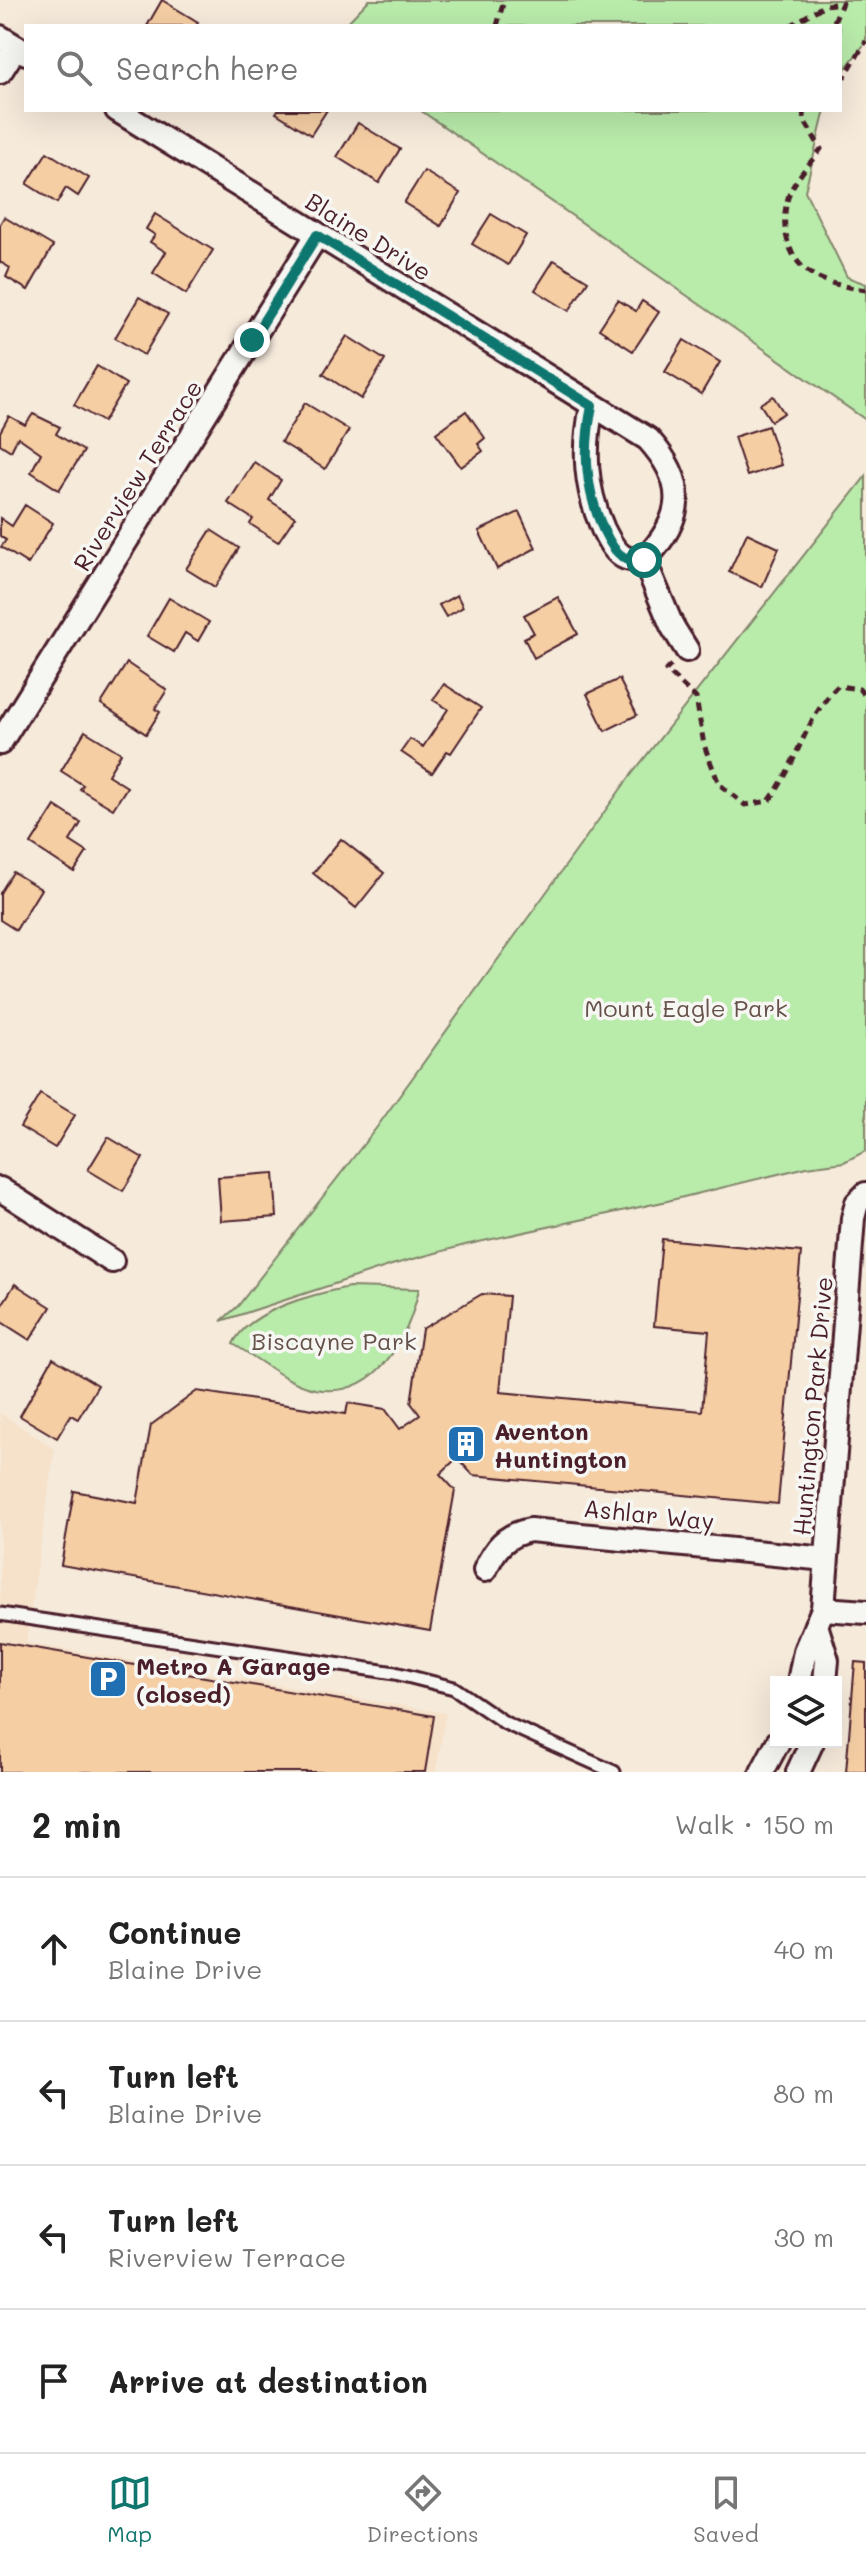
<!DOCTYPE html>
<meta charset="utf-8">
<style>
body{margin:0;font-family:Mali,sans-serif;background:#f6f6f6;color:#222}
.controls{position:absolute;right:24px;bottom:24px;display:grid;overflow:hidden;border-radius:0px;box-shadow:0 8px 32px #0002}
.controls button{width:72px;height:72px;display:grid;place-items:center;padding:0;border:0;border-bottom:2px solid #e0e0e0;background:#fff;color:#222;font:40px sans-serif}
.stop{position:absolute;width:24px;height:24px;margin:-18px;border:6px solid #0f766e;border-radius:50%;background:#fff}
.stop.end{background:#0f766e;border-color:#fff;box-shadow:0 2px 8px #0008}
.list{margin:0;padding:0;list-style:none}
h2{display:flex;justify-content:space-between;align-items:center;height:104px;margin:0;padding:0 32px;font-size:34px}
h2 small{font-size:26px;font-weight:400;color:#767676}
.list li{display:grid;grid-template-columns:52px 1fr auto;gap:24px;align-items:center;box-sizing:border-box;height:144px;padding:0 32px;border-top:2px solid #e0e0e0}
.list b{display:block;font-size:30px;white-space:nowrap}
.list p{margin:0;font-size:26px;white-space:nowrap;color:#767676}
.list em{font-size:26px;font-style:normal;color:#767676}
.icon{flex:none;width:44px;height:44px;fill:none;stroke:currentColor;stroke-width:2;stroke-linecap:round;stroke-linejoin:round}
.map{position:relative;flex:none;width:866px;height:1772px;overflow:hidden}
.search{position:absolute;background:#fff;box-shadow:0 8px 32px #0002;left:24px;right:24px;top:24px;height:88px;display:flex;align-items:center;gap:20px;box-sizing:border-box;padding:0 28px;border-radius:0px;color:#767676;font-size:30px}
.sheet{height:680px;background:#fff}
nav{display:flex;justify-content:space-around;align-items:center;box-sizing:border-box;height:112px;border-top:2px solid #e0e0e0;background:#fff;font-size:22px;color:#767676}
nav a{display:grid;justify-items:center;gap:4px}
nav .on{color:#0f766e}
.map>svg:first-child{display:block}
.built{fill:#f6e2ca}
.green{fill:#b9ebab;stroke:#82856b;stroke-width:2}
.building{fill:#f5cea4;stroke:#4a1f2b;stroke-width:2}
.lines{fill:none;stroke-linecap:round;stroke-linejoin:round}
.service-casing{stroke:#4a1f2b;stroke-width:17}
.minor-casing{stroke:#4a1f2b;stroke-width:28}
.path{stroke:#4a1f2b;stroke-width:5;stroke-dasharray:8 6;stroke-linecap:butt}
.service{stroke:#f6f6f2;stroke-width:11}
.minor{stroke:#f6f6f2;stroke-width:22}
.route{stroke:#0f766e;stroke-width:10}
.labels{text-anchor:middle;dominant-baseline:central;stroke-width:7;stroke-linejoin:round;paint-order:stroke}
.street-label{font-size:24px;fill:#4a1f2b;stroke:#f6f6f2}
.park-label{font-size:24px;fill:#66524b;stroke:#f6f6f2}
.poi-label{font-size:24px;font-weight:bold;fill:#4a1f2b;stroke:#f6f6f2;text-anchor:start}
</style>
<div class="map">
<svg width="866" height="1772" viewBox="0 0 866 1772">
<rect width="100%" height="100%" fill="#f6eadb"/>
<filter id="ink" filterUnits="userSpaceOnUse"><feTurbulence type="fractalNoise" baseFrequency=".0125" numOctaves="2"/><feDisplacementMap in="SourceGraphic" scale="16" xChannelSelector="R" yChannelSelector="G"/><feConvolveMatrix kernelMatrix="1 2 1 2 8 2 1 2 1" color-interpolation-filters="sRGB"/></filter>
<g filter="url(#ink)">
<polygon class="built" points="0,1413 55,1449 26,1643 446,1713 436,1772 0,1772"/>
<g class="green">
<polygon points="369,0 866,0 866,42 840,75 840,26 344,26"/>
<polygon points="420,110 825,110 805,191 847,277 866,284 866,420"/>
<polygon points="866,476 866,1151 844,1162 807,1167 663,1202 465,1245 395,1264 221,1321 238,1306 377,1127 628,779"/>
<path d="M349 1287 419 1289C408 1339 376 1400 315 1389 286 1383 258 1358 233 1344 250 1309 314 1294 349 1287Z"/>
</g>
<g class="building">
<polygon points="162,0 198,22 195,26 147,26"/>
<polygon points="278,110 327,110 311,135 276,113"/>
<polygon points="358,123 400,149 379,183 337,157"/>
<polygon points="47,152 89,178 78,196 66,188 57,203 27,184"/>
<polygon points="424,171 460,193 441,226 404,203"/>
<polygon points="155,214 213,250 186,294 153,273 166,252 150,242 155,235 146,229"/>
<polygon points="491,214 526,235 508,265 472,244"/>
<polygon points="4,217 53,246 28,290 6,277 10,268 0,262 0,224"/>
<polygon points="554,260 588,281 569,311 535,290"/>
<polygon points="139,297 168,314 144,355 115,338"/>
<polygon points="618,300 636,311 642,301 659,312 633,351 599,329"/>
<polygon points="347,336 385,360 361,399 323,374"/>
<polygon points="684,340 720,362 701,394 665,372"/>
<polygon points="97,366 126,384 103,422 74,405"/>
<polygon points="773,396 784,413 771,421 760,404"/>
<polygon points="305,403 349,430 325,469 281,442"/>
<polygon points="466,411 485,438 478,444 483,451 461,467 436,433"/>
<polygon points="33,414 60,427 56,434 84,451 59,490 31,472 41,453 18,437 11,451 0,444 0,432 9,416 25,425"/>
<polygon points="768,426 781,465 747,476 734,437"/>
<polygon points="254,462 281,480 269,500 295,517 278,542 250,524 253,519 228,503"/>
<polygon points="25,505 53,523 28,564 1,547 6,540 0,536 0,518 12,526"/>
<polygon points="519,512 536,548 497,569 479,531"/>
<polygon points="211,530 239,548 215,587 186,569"/>
<polygon points="747,533 779,548 762,587 729,572"/>
<polygon points="457,595 463,607 446,617 439,605"/>
<polygon points="558,597 578,634 534,658 524,638 534,633 524,615"/>
<polygon points="169,598 209,622 198,641 185,633 174,652 147,636"/>
<polygon points="127,663 167,690 155,709 160,712 146,734 101,704"/>
<polygon points="619,679 637,715 605,731 587,694"/>
<polygon points="444,684 481,708 451,753 447,751 432,773 401,752 410,739 423,747 448,709 433,700"/>
<polygon points="85,731 121,753 108,775 127,787 113,809 80,789 83,785 61,771"/>
<polygon points="55,806 81,823 70,841 87,852 74,872 31,844"/>
<polygon points="341,839 384,873 356,908 313,873"/>
<polygon points="13,872 41,889 16,930 0,920 0,893"/>
<polygon points="40,1094 75,1115 55,1148 20,1127"/>
<polygon points="108,1137 143,1158 123,1191 88,1170"/>
<polygon points="274,1173 277,1217 221,1221 218,1177"/>
<polygon points="662,1239 801,1252 778,1504 473,1475 457,1458 440,1474 455,1490 430,1631 61,1565 74,1491 137,1503 151,1425 197,1391 346,1414 348,1403 385,1409 400,1429 420,1415 411,1403 422,1329 482,1294 509,1296 500,1392 702,1411 709,1331 654,1326"/>
<polygon points="15,1284 51,1307 30,1340 0,1321 0,1308"/>
<polygon points="53,1358 98,1385 78,1419 71,1415 57,1438 20,1416"/>
<polygon points="0,1642 434,1716 425,1772 0,1772"/>
<polygon points="855,1662 866,1663 866,1772 846,1772"/>
</g>
<g class="lines">
<g class="service-casing">
<polyline id="service" points="0,1614 395,1673 454,1688 505,1723 614,1772"/>
</g>
<g class="minor-casing">
<g id="minor">
<polyline points="0,37 26,53"/>
<polyline points="0,72 16,47"/>
<path d="M117 110 648 439C688 483 685 518 644 560L672 626 687 650"/>
<path d="M592 406C583 450 585 488 603 529 608 539 615 554 626 558 631 560 639 560 644 560"/>
<polyline points="0,743 317,235"/>
<polyline points="0,1189 112,1261"/>
<path d="M485 1570C495 1548 505 1535 530 1530L826 1559"/>
<polyline points="823,1609 866,1612"/>
<polyline points="816,1625 827,1660 825,1682"/>
<polyline points="799,1682 805,1651 823,1609 853,1218 857,1203 866,1194"/>
<polyline points="762,1772 778,1742"/>
<polyline points="798,1772 812,1742"/>
</g>
</g>
<g class="path">
<polyline points="497,26 504,0"/>
<polyline points="790,26 825,5 842,3 832,26"/>
<polyline points="840,74 845,76 866,41"/>
<path d="M803 110 804 120 821 149C811 162 798 176 791 190 785 203 783 220 786 234 794 276 826 284 866 290"/>
<path d="M671 665 666 670 696 698 704 745 719 784 745 805 769 801C797 765 805 717 838 686L859 689 866 697"/>
</g>
<use href="#service" class="service"/>
<use href="#minor" class="minor"/>
</g>
</g>
<g class="lines" filter="url(#ink)">
<path class="route" d="M252 340 317 235 592 406C583 450 585 488 603 529 608 539 615 554 626 558 631 560 639 560 644 560"/>
</g>
<defs>
<g id="building-square" transform="scale(2)"><rect x="-9" y="-9" width="18" height="18" rx="4" fill="#1f6fb2" stroke="#f6f6f2"/><path d="M-4-6H4V6H1V3H-1V6H-4ZM-2.5-4.3h1.7v1.8h-1.7ZM.8-4.3h1.7v1.8H.8ZM-2.5-1h1.7V.8h-1.7ZM.8-1h1.7V.8H.8Z" fill="#fff"/></g>
<g id="parking-square" transform="scale(2)"><rect x="-9" y="-9" width="18" height="18" rx="4" fill="#1f6fb2" stroke="#f6f6f2"/><path d="M-3.5-5.5H1a3.5 3.5 0 0 1 0 7H-1V5.5H-3.5ZM-1-3.4V-.6H.8a1.4 1.4 0 0 0 0-2.8Z" fill="#fff"/></g>
</defs>
<g fill-rule="evenodd">
<use href="#building-square" x="466" y="1444"/>
<use href="#parking-square" x="108" y="1679"/>
</g>
<g class="labels">
<g class="street-label">
<text transform="translate(369 236) rotate(32)">Blaine Drive</text>
<text transform="translate(137 475) rotate(-58)">Riverview Terrace</text>
<text transform="translate(812 1406) rotate(-85)">Huntington Park Drive</text>
<text transform="translate(649 1514) rotate(6)">Ashlar Way</text>
</g>
<g class="park-label">
<text x="686" y="1007">Mount Eagle Park</text>
<text x="334" y="1340">Biscayne Park</text>
</g>
<g class="poi-label">
<text x="494" y="1430">Aventon<tspan x="494" dy="28">Huntington</tspan></text>
<text x="136" y="1665">Metro A Garage<tspan x="136" dy="28">(closed)</tspan></text>
</g>
</g>
</svg>
<div class="controls">
<button><svg class="icon" aria-label="layers" viewBox="0 0 24 24"><path d="M12 4l9 5-9 5-9-5zM3 14l9 5 9-5"/></svg></button>
</div>
<div class="stop" style="left:644px;top:560px"></div>
<div class="stop end" style="left:252px;top:340px"></div>
<div class="search"><svg class="icon" aria-label="search" viewBox="0 0 24 24"><circle cx="10" cy="10" r="6"/><path d="M15 15l6 6"/></svg>Search here</div>
</div>
<section class="sheet">
<h2>2 min<small>Walk · 150 m</small></h2>
<ul class="list">
<li><svg class="icon" aria-label="ahead" viewBox="0 0 24 24"><path d="M12 20V5M6 11l6-6 6 6"/></svg><div><b>Continue</b><p>Blaine Drive</p></div><em>40 m</em></li>
<li><svg class="icon" aria-label="left" viewBox="0 0 24 24"><path d="M17 20v-9H6M10 6l-5 5 5 5"/></svg><div><b>Turn left</b><p>Blaine Drive</p></div><em>80 m</em></li>
<li><svg class="icon" aria-label="left" viewBox="0 0 24 24"><path d="M17 20v-9H6M10 6l-5 5 5 5"/></svg><div><b>Turn left</b><p>Riverview Terrace</p></div><em>30 m</em></li>
<li><svg class="icon" aria-label="arrive" viewBox="0 0 24 24"><path d="M6 21V4h12l-3 4 3 4H6"/></svg><div><b>Arrive at destination</b></div></li>
</ul>
</section>
<nav>
<a class="on"><svg class="icon" aria-label="map" viewBox="0 0 24 24"><path d="M3 6l6-2 6 2 6-2v14l-6 2-6-2-6 2zM9 4v14M15 6v14"/></svg>Map</a>
<a><svg class="icon" aria-label="directions" viewBox="0 0 24 24"><path d="M12 3l9 9-9 9-9-9zM9 14v-3h6M13 9l2 2-2 2"/></svg>Directions</a>
<a><svg class="icon" aria-label="saved" viewBox="0 0 24 24"><path d="M7 4h10v16l-5-4-5 4z"/></svg>Saved</a>
</nav>
